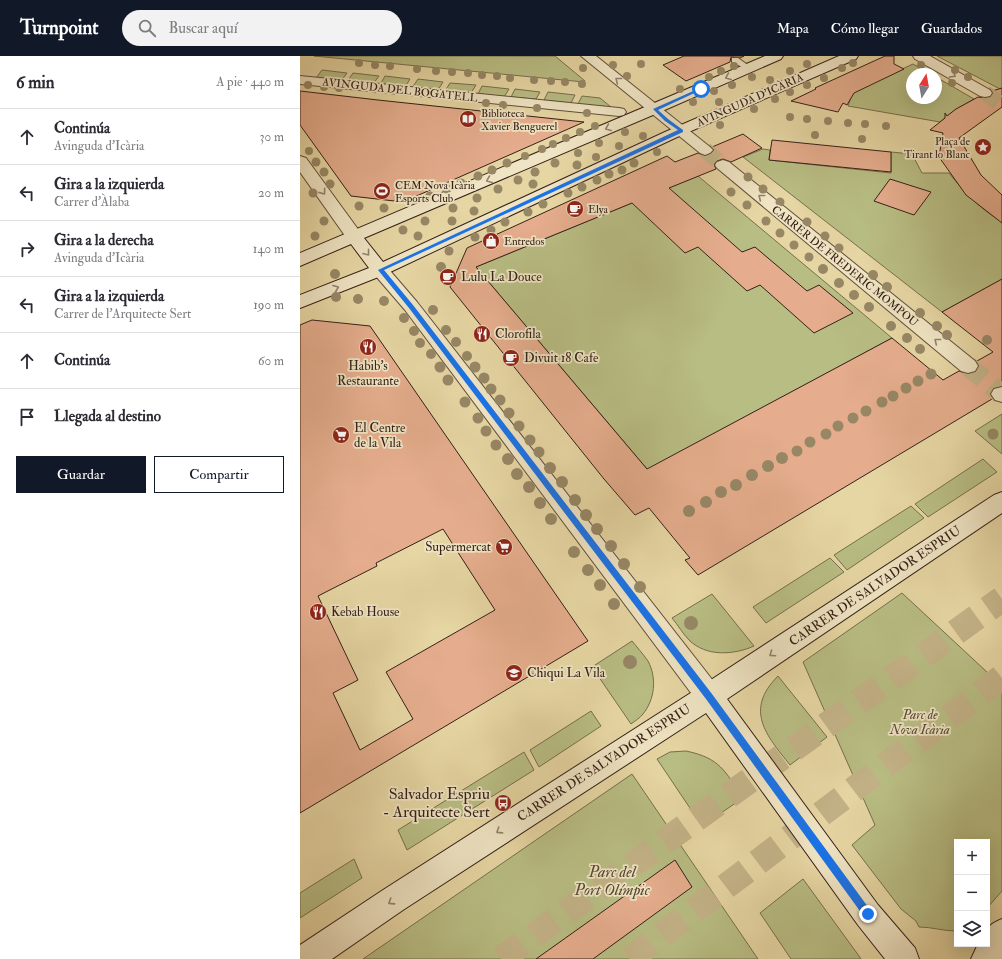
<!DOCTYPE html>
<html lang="es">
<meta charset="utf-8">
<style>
body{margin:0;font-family:"IM FELL Double Pica",serif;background:#f2f2f3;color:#2b2b33}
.controls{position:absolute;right:12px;bottom:12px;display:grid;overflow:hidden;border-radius:0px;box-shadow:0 4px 16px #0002}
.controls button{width:36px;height:36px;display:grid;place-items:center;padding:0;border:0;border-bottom:1px solid #e1e1e2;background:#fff;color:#2b2b33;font:20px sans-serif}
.compass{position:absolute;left:606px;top:12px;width:36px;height:36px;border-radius:50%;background:#fff;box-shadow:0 4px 16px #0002;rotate:11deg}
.stop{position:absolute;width:12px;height:12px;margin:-9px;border:3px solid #1a73e8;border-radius:50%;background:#fff}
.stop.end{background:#1a73e8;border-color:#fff;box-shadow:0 1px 4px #0008}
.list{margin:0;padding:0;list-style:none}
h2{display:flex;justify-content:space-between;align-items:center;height:52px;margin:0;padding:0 16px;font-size:17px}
h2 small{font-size:13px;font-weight:400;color:#7c7c81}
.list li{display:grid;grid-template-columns:26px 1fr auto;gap:12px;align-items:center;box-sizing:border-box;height:56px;padding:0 16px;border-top:1px solid #e1e1e2}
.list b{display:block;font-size:15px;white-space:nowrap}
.list p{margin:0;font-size:13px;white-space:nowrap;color:#7c7c81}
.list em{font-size:13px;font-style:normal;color:#7c7c81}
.actions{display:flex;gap:8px;padding:12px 16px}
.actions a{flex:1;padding:9px 0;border:1px solid #111827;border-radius:0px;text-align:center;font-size:14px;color:#111827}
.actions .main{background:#111827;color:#fff}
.icon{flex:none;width:22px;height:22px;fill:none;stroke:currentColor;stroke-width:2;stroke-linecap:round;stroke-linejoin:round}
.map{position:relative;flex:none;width:702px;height:903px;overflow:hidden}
header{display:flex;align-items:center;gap:24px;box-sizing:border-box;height:56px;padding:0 20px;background:#111827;color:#fff}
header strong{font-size:19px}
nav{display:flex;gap:22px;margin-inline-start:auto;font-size:14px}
.search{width:280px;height:36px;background:#f2f2f3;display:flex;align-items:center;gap:10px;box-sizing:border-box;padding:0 14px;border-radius:22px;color:#7c7c81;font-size:15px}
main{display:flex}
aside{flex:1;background:#fff}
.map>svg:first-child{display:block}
.green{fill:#b8bd83;stroke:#766e4e}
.building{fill:#e5ad8d;stroke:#352018;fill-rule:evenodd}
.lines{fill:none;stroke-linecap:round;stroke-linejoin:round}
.street-tunnel-far1{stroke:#c3b287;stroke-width:16;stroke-dasharray:16 8;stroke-linecap:butt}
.street-tunnel{stroke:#c3b287;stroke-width:20;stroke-dasharray:20 10;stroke-linecap:butt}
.highway-tunnel{stroke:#c3b287;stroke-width:26;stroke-dasharray:26 14;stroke-linecap:butt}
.lane-casing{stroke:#614e3b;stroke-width:2}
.street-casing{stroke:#614e3b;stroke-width:2}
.secondary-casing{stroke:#352018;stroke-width:2}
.lane{fill:#efe4c3;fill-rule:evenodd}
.street{fill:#efe4c3;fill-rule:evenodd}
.secondary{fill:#efe4c3;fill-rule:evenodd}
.tree{fill:#978765}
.oneway{stroke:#92826e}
.route{fill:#1a73e8}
.labels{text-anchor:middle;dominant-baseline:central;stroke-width:3.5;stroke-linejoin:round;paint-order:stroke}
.far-street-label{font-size:11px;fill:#352018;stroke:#efe4c3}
.far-poi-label{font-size:11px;fill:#352018;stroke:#efe4c3;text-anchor:start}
.poi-label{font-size:13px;fill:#352018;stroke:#efe4c3;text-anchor:start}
.street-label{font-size:13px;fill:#352018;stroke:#efe4c3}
.park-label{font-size:13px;font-style:italic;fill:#564733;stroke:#efe4c3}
.near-poi-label{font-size:16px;fill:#352018;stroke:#efe4c3;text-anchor:end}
.near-park-label{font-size:16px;font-style:italic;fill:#564733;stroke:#efe4c3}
</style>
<header>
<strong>Turnpoint</strong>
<div class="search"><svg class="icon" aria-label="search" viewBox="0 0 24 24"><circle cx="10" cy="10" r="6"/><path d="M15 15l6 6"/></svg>Buscar aquí</div>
<nav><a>Mapa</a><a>Cómo llegar</a><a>Guardados</a></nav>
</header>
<main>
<aside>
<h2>6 min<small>A pie · 440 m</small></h2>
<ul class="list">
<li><svg class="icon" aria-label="ahead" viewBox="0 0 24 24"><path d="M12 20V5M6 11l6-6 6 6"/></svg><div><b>Continúa</b><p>Avinguda d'Icària</p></div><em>30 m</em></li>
<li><svg class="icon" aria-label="left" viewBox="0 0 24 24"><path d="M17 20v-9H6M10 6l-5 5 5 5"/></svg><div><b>Gira a la izquierda</b><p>Carrer d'Àlaba</p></div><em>20 m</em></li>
<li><svg class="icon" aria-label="right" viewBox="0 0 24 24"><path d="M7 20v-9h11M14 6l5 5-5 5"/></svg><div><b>Gira a la derecha</b><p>Avinguda d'Icària</p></div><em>140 m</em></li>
<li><svg class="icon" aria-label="left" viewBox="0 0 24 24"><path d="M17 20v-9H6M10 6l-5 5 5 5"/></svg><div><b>Gira a la izquierda</b><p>Carrer de l'Arquitecte Sert</p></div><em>190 m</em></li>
<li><svg class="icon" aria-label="ahead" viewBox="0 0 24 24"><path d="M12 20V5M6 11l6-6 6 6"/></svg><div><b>Continúa</b></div><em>60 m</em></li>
<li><svg class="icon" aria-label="arrive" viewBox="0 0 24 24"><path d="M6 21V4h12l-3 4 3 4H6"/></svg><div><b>Llegada al destino</b></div></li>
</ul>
<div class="actions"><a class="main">Guardar</a><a>Compartir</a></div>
</aside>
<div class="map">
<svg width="702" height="903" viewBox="0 0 702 903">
<rect width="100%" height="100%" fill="#e6d6a3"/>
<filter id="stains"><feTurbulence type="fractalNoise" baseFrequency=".005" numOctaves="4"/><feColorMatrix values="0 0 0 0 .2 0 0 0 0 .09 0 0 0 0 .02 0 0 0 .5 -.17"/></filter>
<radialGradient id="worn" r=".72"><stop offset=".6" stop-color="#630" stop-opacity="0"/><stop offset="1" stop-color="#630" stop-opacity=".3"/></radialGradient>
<g class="green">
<polygon points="14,0 255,0 285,25 284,26"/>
<polygon points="637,0 702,0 702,32 700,33"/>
<polygon points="613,8 630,18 612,18 612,42 636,42 636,21 674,43 655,54 640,66 548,50 553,36"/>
<polygon points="22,14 47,17 41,25 16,22"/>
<polygon points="53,17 79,20 73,28 47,26"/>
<polygon points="85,20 110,23 105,31 80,29"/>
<polygon points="118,23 143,26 138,34 112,32"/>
<polygon points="150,27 176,29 171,37 145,35"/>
<polygon points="182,30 209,33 204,41 178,38"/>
<polygon points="215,33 240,36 236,43 211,41"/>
<polygon points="248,36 275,39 271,47 244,44"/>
<polygon points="282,40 300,42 311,51 278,48"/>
<path d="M463 93 470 94 469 104 591 117V96L612 98 622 117H649C664 136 680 153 702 166V223L642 256 443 101Z"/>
<polygon points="398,120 592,282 348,414 176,211"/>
<polygon points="702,358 702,398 675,375"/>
<polygon points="683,403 697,416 628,461 615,448"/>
<polygon points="611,450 624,462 547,514 534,499"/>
<polygon points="530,502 544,516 466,567 453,551"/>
<path d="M602 537 702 630V835L687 852V786H657L656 875C643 875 632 871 619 871L616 865 601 853 552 789 575 769 503 606Z"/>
<path d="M412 538 454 590C434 599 406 601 389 584 383 578 378 569 372 562Z"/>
<path d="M332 585C337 591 343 598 348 605 357 622 355 643 343 658 340 662 335 665 331 668L292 611Z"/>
<path d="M478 620 527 681 490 709C466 679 444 654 478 620Z"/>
<polygon points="291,655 301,670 239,711 230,694"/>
<path d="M386 695C420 702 425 715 443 742L402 770 357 703 370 696Z"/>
<polygon points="224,696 234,714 107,794 98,774"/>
<polygon points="332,718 458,903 63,903"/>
<polygon points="54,803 62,822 0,862 0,837"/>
<polygon points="503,823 559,900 561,903 491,903 460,857"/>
</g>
<g class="building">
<polygon points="384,0 444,0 440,2 431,1 430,6 386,25 363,9"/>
<polygon points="585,0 594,0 594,8 604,13 554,37 547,49 543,47 538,56 491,45 516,33 515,32"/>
<polygon points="702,32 702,51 659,82 681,119 702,139 702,167 666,139 639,101 643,77 630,74 645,62 645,57 647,60 656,53 678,41 685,42 690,41 693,38 692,35"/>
<polygon points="0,35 78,44 284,66 103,146 51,140 0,69"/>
<polygon points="443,78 462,92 431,106 423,103 417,105 414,108 416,113 369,132 442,196 455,191 507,235 519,229 553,257 514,277 460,229 447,235 398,191 385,197 332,147 176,211 347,413 592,282 643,324 659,315 668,318 675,316 679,311 677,305 693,296 642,256 702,223 702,330 693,332 690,337 692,343 398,519 385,504 390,502 349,452 335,459 304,423 150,231 167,192 367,100 375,106 398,97 406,100 414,95 412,91"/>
<polygon points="472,84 591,96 591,116 469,104"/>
<polygon points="590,123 631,136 614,159 574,145"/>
<path d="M12 264 70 270 288 585 0 757V269ZM143 473 195 554 86 616 113 663 60 694 33 637 58 624 18 540 77 510 76 507Z"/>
<polygon points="375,804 392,831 293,903 236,903"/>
</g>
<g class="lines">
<g class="street-tunnel-far1">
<polyline points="685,37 702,49"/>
<polyline points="405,94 423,109"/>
</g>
<polyline class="street-tunnel" points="668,310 701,338"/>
<g class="highway-tunnel">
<polyline points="201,903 702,543"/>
<polyline points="330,903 702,621"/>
</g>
<g class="lane-casing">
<polygon id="lane" points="432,2 438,2 452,12 448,14 432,6"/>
</g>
<g class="street-casing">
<g id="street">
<polygon points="281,0 296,0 410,91 413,94 410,97 405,99 400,97"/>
<polygon points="613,0 630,0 690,34 692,37 690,40 685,41 680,40 615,3"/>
<polygon points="0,20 319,52 324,53 326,56 324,59 319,60 0,28"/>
<polygon points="0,100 6,102 60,176 62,180 60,184 54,185 48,184 0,116"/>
<polygon points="423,104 429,106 675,305 678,310 675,315 668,317 661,315 417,112 415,109 417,106"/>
<polygon points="80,208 86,210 117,246 418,631 422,640 418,649 409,652 400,649 105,254 74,218 71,214 74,210"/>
<polygon points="702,331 702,346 695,344 691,338 694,333"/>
</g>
</g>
<g class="secondary-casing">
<g id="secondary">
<polygon points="465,0 483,0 481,3 360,56 64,182 83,206 365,76 539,0 558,0 556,3 375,82 86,218 0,252 0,239 69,212 51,188 0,210 0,197"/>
<polygon points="702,436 702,457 427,643 578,849 615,892 619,903 585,903 558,869 406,657 103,854 32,903 0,903 0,889 83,834 400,631 694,439"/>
<path d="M702 863V903H671L678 888H687C687 872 687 869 702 863Z"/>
</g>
</g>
<use href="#lane" class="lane"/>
<use href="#street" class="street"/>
<use href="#secondary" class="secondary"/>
</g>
<g class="tree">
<circle cx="59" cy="7" r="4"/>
<circle cx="553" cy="7" r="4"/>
<circle cx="341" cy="8" r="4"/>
<circle cx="507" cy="8" r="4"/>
<circle cx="75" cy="9" r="4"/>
<circle cx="313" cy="9" r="4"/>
<circle cx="621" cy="9" r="4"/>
<circle cx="90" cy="10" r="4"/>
<circle cx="434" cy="10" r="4"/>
<circle cx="283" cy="12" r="4"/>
<circle cx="542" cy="12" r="4"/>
<circle cx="117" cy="13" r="4"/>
<circle cx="655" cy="14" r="4"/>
<circle cx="136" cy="15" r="4"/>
<circle cx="421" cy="15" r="4"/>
<circle cx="490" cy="15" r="4"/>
<circle cx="152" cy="16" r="4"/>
<circle cx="168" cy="17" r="4"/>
<circle cx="182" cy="19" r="4"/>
<circle cx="197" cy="20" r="4"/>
<circle cx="327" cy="20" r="4"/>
<circle cx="409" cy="21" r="4"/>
<circle cx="452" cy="21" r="4"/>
<circle cx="668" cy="21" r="4"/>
<circle cx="210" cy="22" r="4"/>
<circle cx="524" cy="22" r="4"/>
<circle cx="234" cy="24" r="4"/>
<circle cx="470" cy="24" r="4"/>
<circle cx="251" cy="25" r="4"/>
<circle cx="265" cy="26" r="4"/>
<circle cx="652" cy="27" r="4"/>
<circle cx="282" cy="28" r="4"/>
<circle cx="8" cy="29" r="4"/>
<circle cx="432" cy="29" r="4"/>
<circle cx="507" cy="29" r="4"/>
<circle cx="24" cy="31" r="4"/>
<circle cx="39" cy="32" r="4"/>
<circle cx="380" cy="33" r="4"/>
<circle cx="414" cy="35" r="4"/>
<circle cx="490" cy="36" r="4"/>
<circle cx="475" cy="43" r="4"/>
<circle cx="393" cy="46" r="4"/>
<circle cx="419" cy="46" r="4"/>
<circle cx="186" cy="47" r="4"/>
<circle cx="203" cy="49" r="4"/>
<circle cx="237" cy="52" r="4"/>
<circle cx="454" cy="53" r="4"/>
<circle cx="287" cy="57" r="4"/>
<circle cx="490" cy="61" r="4"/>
<circle cx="507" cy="63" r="4"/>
<circle cx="528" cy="65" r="4"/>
<circle cx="548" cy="67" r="4"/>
<circle cx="565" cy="68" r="4"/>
<circle cx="420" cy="69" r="4"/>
<circle cx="295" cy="70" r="4"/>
<circle cx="586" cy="70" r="4"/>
<circle cx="280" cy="76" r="4"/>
<circle cx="325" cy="76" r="4"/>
<circle cx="515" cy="79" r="4"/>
<circle cx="343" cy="80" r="4"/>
<circle cx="266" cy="82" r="4"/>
<circle cx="562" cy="83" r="4"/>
<circle cx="299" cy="87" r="4"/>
<circle cx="253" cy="88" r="4"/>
<circle cx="319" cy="90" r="4"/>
<circle cx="242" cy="93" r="4"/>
<circle cx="9" cy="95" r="4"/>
<circle cx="357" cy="96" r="4"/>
<circle cx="278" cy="97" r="4"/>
<circle cx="225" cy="100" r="4"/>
<circle cx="296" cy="101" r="4"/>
<circle cx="16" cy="106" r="4.5"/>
<circle cx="207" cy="107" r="4.5"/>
<circle cx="255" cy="107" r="4.5"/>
<circle cx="334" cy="107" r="4.5"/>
<circle cx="277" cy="109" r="4.5"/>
<circle cx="192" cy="114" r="4.5"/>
<circle cx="322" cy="114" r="4.5"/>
<circle cx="24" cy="116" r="4.5"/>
<circle cx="235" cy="116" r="4.5"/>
<circle cx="309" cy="118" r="4.5"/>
<circle cx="178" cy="120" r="4.5"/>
<circle cx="448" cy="121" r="4.5"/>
<circle cx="218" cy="124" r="4.5"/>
<circle cx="297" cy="124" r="4.5"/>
<circle cx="161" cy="127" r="4.5"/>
<circle cx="30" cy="128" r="4.5"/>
<circle cx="233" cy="128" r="4.5"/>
<circle cx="282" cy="131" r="4.5"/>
<circle cx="147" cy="133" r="4.5"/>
<circle cx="198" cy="133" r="4.5"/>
<circle cx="463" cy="133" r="4.5"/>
<circle cx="431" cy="136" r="4.5"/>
<circle cx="13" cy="137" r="4.5"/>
<circle cx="268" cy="137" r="4.5"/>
<circle cx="130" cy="140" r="4.5"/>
<circle cx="177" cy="142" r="4.5"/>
<circle cx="480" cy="146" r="4.5"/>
<circle cx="243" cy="148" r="4.5"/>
<circle cx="447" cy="149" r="4.5"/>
<circle cx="59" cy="150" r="4.5"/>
<circle cx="84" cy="152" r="4.5"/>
<circle cx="153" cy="152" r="4.5"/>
<circle cx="174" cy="155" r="4.5"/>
<circle cx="228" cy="156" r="4.5"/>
<circle cx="24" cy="165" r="4.5"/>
<circle cx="125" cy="165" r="4.5"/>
<circle cx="152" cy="165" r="4.5"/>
<circle cx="466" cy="165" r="4.5"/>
<circle cx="205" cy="166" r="4.5"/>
<circle cx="507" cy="166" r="4.5"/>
<circle cx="103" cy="174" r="4.5"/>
<circle cx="191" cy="174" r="4.5"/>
<circle cx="480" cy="177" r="4.5"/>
<circle cx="15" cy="180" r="4.5"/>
<circle cx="118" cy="180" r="4.5"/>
<circle cx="525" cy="180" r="4.5"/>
<circle cx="175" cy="181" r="4.5"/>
<circle cx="494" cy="189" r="4.5"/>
<circle cx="539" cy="192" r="4.5"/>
<circle cx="149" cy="195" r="4.5"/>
<circle cx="509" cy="201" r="4.5"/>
<circle cx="141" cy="211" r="5"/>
<circle cx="523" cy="213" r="5"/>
<circle cx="35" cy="218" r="5"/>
<circle cx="573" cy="219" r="5"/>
<circle cx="539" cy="227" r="5"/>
<circle cx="587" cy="231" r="5"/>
<circle cx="554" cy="239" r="5"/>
<circle cx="36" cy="241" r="5"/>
<circle cx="58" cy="243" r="5"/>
<circle cx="84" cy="245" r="5"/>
<circle cx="569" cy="251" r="5"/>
<circle cx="133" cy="254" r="5"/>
<circle cx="620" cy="257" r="5"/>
<circle cx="104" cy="262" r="5"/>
<circle cx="591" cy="270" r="5"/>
<circle cx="637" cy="270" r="5"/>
<circle cx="146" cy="274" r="5"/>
<circle cx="114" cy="275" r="5"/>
<circle cx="647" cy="279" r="5"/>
<circle cx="607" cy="282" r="5"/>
<circle cx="687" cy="284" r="5"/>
<circle cx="156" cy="286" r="5"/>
<circle cx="120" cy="287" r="5"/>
<circle cx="620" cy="293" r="5"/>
<circle cx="131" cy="298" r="5"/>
<circle cx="167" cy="300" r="5"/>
<circle cx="140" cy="311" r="5.5"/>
<circle cx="175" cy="311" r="5.5"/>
<circle cx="631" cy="318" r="5.5"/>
<circle cx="184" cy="322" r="5.5"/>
<circle cx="148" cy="324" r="5.5"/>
<circle cx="618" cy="325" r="5.5"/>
<circle cx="606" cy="332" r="5.5"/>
<circle cx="191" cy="333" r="5.5"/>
<circle cx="593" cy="340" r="5.5"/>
<circle cx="200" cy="344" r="5.5"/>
<circle cx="165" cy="346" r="5.5"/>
<circle cx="582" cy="346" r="5.5"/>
<circle cx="566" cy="355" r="5.5"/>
<circle cx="209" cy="357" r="5.5"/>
<circle cx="178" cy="362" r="5.5"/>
<circle cx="553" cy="362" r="5.5"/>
<circle cx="219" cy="370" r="5.5"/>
<circle cx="538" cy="370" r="5.5"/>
<circle cx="186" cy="375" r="5.5"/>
<circle cx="526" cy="378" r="5.5"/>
<circle cx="693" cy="378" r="5.5"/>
<circle cx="230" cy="384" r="5.5"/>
<circle cx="510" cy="386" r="5.5"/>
<circle cx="196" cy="389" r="5.5"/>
<circle cx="497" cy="395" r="5.5"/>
<circle cx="239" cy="396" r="5.5"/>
<circle cx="482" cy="402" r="6"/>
<circle cx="208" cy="403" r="6"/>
<circle cx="468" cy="410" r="6"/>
<circle cx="250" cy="412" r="6"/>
<circle cx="217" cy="418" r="6"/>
<circle cx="452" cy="419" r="6"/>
<circle cx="262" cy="426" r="6"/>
<circle cx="436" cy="429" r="6"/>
<circle cx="229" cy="431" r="6"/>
<circle cx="421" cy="436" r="6"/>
<circle cx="275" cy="444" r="6"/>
<circle cx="406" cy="446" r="6"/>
<circle cx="240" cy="447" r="6"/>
<circle cx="389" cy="455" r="6"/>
<circle cx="286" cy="459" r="6"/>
<circle cx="251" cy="463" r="6"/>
<circle cx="297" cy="473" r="6"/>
<circle cx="311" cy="490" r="6"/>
<circle cx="274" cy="496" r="6"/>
<circle cx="324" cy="508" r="6"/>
<circle cx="288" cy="514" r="6"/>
<circle cx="300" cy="529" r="6"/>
<circle cx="340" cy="531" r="6"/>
<circle cx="314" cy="548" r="6"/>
<circle cx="391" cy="567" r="7"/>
<circle cx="330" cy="606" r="7"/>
</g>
<defs><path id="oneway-chevron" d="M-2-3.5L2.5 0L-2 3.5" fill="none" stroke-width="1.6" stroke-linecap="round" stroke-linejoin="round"/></defs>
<g class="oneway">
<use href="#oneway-chevron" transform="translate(653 19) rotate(30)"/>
<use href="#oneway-chevron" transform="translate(428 21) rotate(157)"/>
<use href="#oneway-chevron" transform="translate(318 24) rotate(-142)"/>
<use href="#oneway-chevron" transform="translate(308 72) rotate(157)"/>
<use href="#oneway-chevron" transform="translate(189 124) rotate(157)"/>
<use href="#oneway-chevron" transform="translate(23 136) rotate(54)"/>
<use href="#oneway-chevron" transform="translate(461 141) rotate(-141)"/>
<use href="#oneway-chevron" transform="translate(67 197) rotate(52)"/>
<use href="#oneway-chevron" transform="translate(36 232) rotate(-22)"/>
<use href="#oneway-chevron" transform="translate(637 285) rotate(-141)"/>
<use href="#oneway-chevron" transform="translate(472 598) rotate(146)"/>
<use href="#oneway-chevron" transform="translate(199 775) rotate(147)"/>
<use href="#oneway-chevron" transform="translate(91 846) rotate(147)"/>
</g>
<polygon class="route" points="400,32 403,33 358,54 368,63 383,74 383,76 84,214 113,249 412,638 571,855 572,858 571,862 568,863 565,862 406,643 109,252 78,214 378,74 365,65 353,53"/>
<defs>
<g id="library-disc" transform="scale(0.9)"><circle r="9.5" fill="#8f2418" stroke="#efe4c3"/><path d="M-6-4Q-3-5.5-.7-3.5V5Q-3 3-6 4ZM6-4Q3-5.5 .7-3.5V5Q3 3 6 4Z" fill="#fff"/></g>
<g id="sight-disc" transform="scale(0.9)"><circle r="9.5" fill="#8f2418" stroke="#efe4c3"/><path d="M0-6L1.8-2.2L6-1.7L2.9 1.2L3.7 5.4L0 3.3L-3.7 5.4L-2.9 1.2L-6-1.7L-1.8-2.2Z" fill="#fff"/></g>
<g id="stadium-disc" transform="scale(0.9)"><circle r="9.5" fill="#8f2418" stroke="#efe4c3"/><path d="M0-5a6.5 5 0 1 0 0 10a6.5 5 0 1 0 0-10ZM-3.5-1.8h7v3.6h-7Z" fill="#fff"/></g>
<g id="cafe-disc" transform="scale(0.9)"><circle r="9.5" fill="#8f2418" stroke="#efe4c3"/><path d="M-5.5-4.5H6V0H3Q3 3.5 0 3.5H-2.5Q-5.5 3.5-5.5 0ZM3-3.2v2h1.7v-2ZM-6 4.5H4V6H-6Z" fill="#fff"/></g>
<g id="shop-disc" transform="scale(0.9)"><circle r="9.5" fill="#8f2418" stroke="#efe4c3"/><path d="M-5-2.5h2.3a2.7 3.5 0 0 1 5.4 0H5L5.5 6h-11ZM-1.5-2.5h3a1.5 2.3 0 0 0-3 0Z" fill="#fff"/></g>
<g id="restaurant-disc" transform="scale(0.9)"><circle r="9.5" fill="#8f2418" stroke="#efe4c3"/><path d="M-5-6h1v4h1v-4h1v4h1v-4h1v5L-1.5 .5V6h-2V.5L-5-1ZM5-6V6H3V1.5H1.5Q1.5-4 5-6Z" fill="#fff"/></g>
<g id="supermarket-disc" transform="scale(0.9)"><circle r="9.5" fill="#8f2418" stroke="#efe4c3"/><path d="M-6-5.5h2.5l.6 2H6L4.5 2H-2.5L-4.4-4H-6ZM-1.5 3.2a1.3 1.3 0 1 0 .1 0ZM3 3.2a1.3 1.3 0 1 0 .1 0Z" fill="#fff"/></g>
<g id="school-disc" transform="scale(0.9)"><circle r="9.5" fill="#8f2418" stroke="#efe4c3"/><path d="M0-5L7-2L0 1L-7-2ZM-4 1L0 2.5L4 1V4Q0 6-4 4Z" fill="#fff"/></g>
<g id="bus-disc" transform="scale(0.9)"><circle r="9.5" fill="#8f2418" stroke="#efe4c3"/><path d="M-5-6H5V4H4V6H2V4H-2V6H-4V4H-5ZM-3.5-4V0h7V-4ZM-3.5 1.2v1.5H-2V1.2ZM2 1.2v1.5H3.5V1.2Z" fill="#fff"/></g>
</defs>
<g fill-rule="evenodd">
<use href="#library-disc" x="168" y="63"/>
<use href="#sight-disc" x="683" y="91"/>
<use href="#stadium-disc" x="82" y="135"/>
<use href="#cafe-disc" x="275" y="153"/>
<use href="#shop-disc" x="191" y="185"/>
<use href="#cafe-disc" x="148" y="221"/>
<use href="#restaurant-disc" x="182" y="278"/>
<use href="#restaurant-disc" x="68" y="291"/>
<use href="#cafe-disc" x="211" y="302"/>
<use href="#supermarket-disc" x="41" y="379"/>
<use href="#supermarket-disc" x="204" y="491"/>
<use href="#restaurant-disc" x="18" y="556"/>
<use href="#school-disc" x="214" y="617"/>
<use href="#bus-disc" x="203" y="747"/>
</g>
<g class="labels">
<g class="far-street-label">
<text transform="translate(100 34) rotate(6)">AVINGUDA DEL BOGATELL</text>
<text transform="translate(450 44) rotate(-24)">AVINGUDA D'ICÀRIA</text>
<text transform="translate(545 210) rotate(39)">CARRER DE FREDERIC MOMPOU</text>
</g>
<g class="far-poi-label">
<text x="181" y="57">Biblioteca<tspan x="181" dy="13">Xavier Benguerel</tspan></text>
<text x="670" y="85" text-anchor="end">Plaça de<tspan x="670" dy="13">Tirant lo Blanc</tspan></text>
<text x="95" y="129">CEM Nova Icària<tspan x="95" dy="13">Esports Club</tspan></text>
<text x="288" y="153">Elya</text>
<text x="204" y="185">Entredos</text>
</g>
<g class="poi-label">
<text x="161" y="221">Lulu La Douce</text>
<text x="195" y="278">Clorofila</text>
<text x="224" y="302">Divuit 18 Cafe</text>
<text x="68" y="310" text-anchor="middle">Habib's<tspan x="68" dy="15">Restaurante</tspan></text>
<text x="54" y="372">El Centre<tspan x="54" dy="15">de la Vila</tspan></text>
<text x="191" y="491" text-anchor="end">Supermercat</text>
<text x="31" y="556">Kebab House</text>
<text x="227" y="617">Chiqui La Vila</text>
</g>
<g class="street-label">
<text transform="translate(575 530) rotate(-34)">CARRER DE SALVADOR ESPRIU</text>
<text transform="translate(304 707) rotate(-33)">CARRER DE SALVADOR ESPRIU</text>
</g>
<g class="park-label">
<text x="620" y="659">Parc de<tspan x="620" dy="15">Nova Icària</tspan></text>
</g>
<g class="near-poi-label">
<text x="190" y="738">Salvador Espriu<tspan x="190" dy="18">- Arquitecte Sert</tspan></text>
</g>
<g class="near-park-label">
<text x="312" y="816">Parc del<tspan x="312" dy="18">Port Olímpic</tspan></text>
</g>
</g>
<rect width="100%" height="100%" filter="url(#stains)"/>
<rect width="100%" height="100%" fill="url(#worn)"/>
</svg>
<div class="controls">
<button>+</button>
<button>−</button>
<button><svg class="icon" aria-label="layers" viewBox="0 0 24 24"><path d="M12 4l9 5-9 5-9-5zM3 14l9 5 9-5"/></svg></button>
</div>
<svg class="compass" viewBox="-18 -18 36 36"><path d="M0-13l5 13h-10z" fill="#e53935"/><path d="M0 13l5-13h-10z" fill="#7c7c81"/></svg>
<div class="stop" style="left:401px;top:33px"></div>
<div class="stop end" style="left:568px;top:858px"></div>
</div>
</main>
